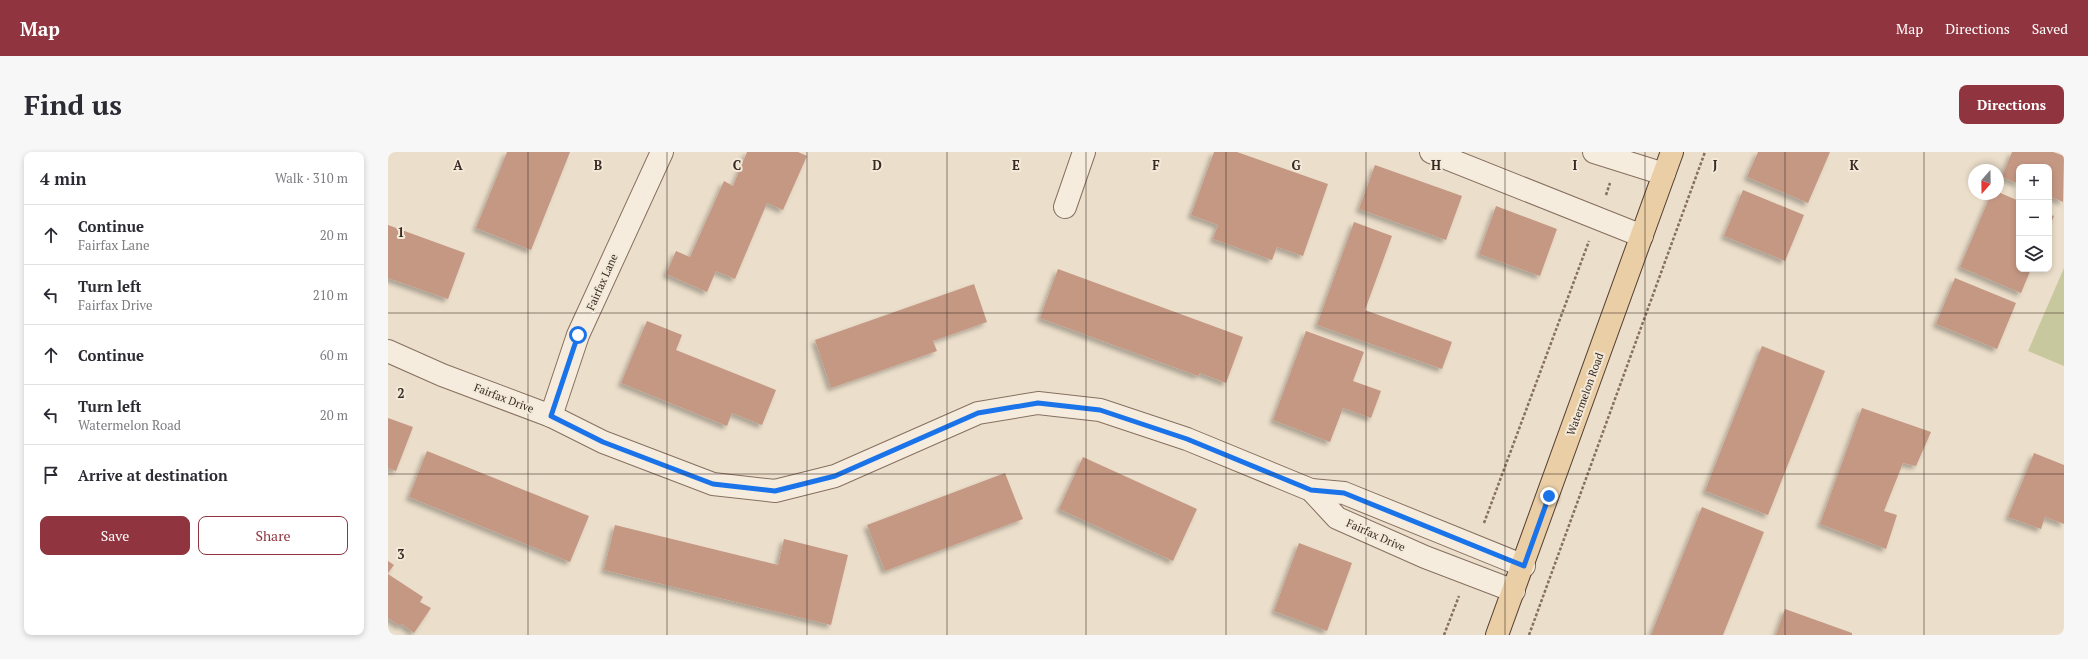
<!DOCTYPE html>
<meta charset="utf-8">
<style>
body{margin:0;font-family:"PT Serif",serif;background:#f7f7f7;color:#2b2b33}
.controls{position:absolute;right:12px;top:12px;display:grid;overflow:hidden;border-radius:8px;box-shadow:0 2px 6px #0003}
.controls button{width:36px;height:36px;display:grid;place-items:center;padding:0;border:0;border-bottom:1px solid #e1e1e2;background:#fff;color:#2b2b33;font:20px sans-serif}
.compass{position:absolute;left:1580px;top:12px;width:36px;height:36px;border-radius:50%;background:#fff;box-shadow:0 2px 6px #0003;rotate:200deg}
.stop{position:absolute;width:12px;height:12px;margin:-9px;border:3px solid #1a73e8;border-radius:50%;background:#fff}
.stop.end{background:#1a73e8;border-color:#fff;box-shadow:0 1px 4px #0008}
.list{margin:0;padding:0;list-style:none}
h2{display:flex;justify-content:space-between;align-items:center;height:52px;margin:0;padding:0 16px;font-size:17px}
h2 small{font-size:13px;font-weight:400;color:#7c7c81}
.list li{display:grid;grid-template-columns:26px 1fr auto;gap:12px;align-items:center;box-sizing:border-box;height:60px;padding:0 16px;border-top:1px solid #e1e1e2}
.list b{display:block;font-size:15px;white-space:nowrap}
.list p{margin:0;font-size:13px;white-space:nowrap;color:#7c7c81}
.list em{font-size:13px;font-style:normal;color:#7c7c81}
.actions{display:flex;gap:8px;padding:12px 16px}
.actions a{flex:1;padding:9px 0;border:1px solid #90353f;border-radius:8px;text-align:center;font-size:14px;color:#90353f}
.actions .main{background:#90353f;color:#fff}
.icon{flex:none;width:22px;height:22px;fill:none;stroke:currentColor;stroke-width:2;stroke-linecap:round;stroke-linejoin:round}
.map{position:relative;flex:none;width:1676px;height:483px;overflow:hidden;border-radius:8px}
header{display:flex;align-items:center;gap:24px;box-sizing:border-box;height:56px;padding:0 20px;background:#90353f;color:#fff}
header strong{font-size:19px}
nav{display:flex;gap:22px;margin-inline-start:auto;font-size:14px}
.intro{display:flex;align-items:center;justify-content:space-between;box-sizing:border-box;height:96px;padding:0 24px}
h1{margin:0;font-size:28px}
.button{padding:10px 18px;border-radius:8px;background:#90353f;color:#fff;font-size:14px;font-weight:700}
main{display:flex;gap:24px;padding:0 24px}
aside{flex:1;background:#fff;border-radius:8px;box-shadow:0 2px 6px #0003}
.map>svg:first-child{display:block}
.green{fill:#c8c89f}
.building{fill:#c59884;filter:url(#shadow)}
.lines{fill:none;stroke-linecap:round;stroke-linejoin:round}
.minor-casing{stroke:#867060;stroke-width:24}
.major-casing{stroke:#553f33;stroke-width:24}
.path{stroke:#867060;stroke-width:2.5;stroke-dasharray:3 2;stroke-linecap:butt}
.minor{stroke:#f6ecdd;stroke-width:22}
.major{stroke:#eacea6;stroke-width:22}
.route{stroke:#1a73e8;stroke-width:5}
.grid{fill:none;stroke:#382a22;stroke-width:1;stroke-opacity:0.55}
.labels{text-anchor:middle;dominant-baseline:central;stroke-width:4;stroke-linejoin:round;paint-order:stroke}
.street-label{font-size:11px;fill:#382a22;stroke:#f3e9d9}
.grid-label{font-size:13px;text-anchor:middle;font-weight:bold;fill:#382a22;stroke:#f3e9d9;stroke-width:4;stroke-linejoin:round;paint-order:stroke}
</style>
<header>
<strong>Map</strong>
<nav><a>Map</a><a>Directions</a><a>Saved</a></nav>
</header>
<div class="intro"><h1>Find us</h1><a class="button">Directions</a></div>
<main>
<aside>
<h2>4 min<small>Walk · 310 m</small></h2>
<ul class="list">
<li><svg class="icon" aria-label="ahead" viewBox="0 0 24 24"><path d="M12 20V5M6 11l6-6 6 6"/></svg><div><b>Continue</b><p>Fairfax Lane</p></div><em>20 m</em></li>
<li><svg class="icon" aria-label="left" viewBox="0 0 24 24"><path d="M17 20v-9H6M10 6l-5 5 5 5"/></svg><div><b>Turn left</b><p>Fairfax Drive</p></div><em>210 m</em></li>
<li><svg class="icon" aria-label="ahead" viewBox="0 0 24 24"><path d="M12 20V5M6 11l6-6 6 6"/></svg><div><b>Continue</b></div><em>60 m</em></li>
<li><svg class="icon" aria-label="left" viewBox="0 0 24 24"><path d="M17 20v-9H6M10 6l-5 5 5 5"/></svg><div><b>Turn left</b><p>Watermelon Road</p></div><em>20 m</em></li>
<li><svg class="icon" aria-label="arrive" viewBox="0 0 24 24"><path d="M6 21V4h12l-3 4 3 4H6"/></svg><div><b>Arrive at destination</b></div></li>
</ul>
<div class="actions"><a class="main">Save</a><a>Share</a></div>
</aside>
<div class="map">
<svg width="1676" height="483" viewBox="0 0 1676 483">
<defs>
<filter id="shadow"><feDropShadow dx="-3.5" dy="3.5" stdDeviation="2" flood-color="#0004"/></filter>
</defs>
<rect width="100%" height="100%" fill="#ebdeca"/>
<polygon class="green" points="1676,116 1676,214 1640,199"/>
<g class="building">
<polygon points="119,0 182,0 143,98 88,76"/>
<polygon points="359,0 410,0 419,4 395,58 379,51 347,127 328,119 319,140 278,122 288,99 302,105 336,29 345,34"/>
<polygon points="826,0 849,0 940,32 915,104 889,95 884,108 825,87 830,73 803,63"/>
<polygon points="1370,0 1442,0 1420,51 1359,25"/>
<polygon points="1624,0 1665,0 1676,4 1675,50 1661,44 1661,15 1631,15 1631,32 1614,25"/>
<polygon points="987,13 1074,44 1058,88 971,57"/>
<polygon points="1355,38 1416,63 1397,109 1336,84"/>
<polygon points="1610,40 1631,49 1631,117 1643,117 1633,141 1572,115 1603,42 1610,42"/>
<polygon points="1108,54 1169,77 1152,124 1091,102"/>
<polygon points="1661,62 1666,64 1661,76"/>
<polygon points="966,70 1004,84 977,158 1064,190 1054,217 929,173"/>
<polygon points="0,73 77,101 60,147 0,126"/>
<polygon points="670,117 855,185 838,231 812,221 810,224 652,166"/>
<polygon points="1567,126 1628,151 1609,197 1548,172"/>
<polygon points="586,132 599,170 545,189 549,199 443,236 427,188"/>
<polygon points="259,169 294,183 288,198 388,238 374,273 344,261 339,274 233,231"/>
<polygon points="918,179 976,200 965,229 993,239 983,266 955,256 942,290 885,268"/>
<polygon points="1374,194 1437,219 1380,363 1317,339"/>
<polygon points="1474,256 1543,280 1528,314 1515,311 1496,359 1509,363 1498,397 1432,372"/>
<polygon points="0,266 25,275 8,319 0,316"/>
<polygon points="39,299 201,364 182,410 21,345"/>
<polygon points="1646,301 1676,313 1676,372 1657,365 1653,377 1620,365"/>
<polygon points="695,305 809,357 785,409 671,357"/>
<polygon points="617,321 635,367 497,419 479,373"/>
<polygon points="1314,355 1376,380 1335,483 1263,483"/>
<polygon points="227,373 390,413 396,387 460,403 443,473 216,418"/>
<polygon points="911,391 964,411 939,479 886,459"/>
<polygon points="0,409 6,413 0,421"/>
<polygon points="0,422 35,445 32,450 43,456 26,481 14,472 12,474 0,466"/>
<polygon points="1397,457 1464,481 1464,483 1388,483"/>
</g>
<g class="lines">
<g class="minor-casing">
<g id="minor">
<polyline points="1043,0 1254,84"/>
<polyline points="1206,0 1276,22"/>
<polyline points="677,55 696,0"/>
<polyline points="0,199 54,223 163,264 215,290 325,332 387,339 447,324 590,261 650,251 712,258 799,287 923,338 949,366 1037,405 1126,439"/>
<polyline points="163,264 190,183 274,0"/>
<polyline points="923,338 956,341 1136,414"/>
</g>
</g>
<g class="major-casing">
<polyline id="major" points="1109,483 1284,0"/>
</g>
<g class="path">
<polyline points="1218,43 1222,31"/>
<polyline points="1096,371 1201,89"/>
<polyline points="1056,483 1071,444"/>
<polyline points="1141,483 1317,0"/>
</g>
<use href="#minor" class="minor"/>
<use href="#major" class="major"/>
</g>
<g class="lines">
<polyline class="route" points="190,183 163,264 215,290 325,332 387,339 447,324 590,261 650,251 712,258 799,287 923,338 956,341 1136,414 1161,344"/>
</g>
<path class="grid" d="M140 0V483M279 0V483M419 0V483M559 0V483M698 0V483M838 0V483M978 0V483M1117 0V483M1257 0V483M1397 0V483M1536 0V483M0 161H1676M0 322H1676"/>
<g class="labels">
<g class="street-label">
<text transform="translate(214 130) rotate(-66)">Fairfax Lane</text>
<text transform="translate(1197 242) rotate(-70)">Watermelon Road</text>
<text transform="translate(116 246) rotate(21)">Fairfax Drive</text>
<text transform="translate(988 383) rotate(24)">Fairfax Drive</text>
</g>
</g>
<g class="grid-label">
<text x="70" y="18">A</text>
<text x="210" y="18">B</text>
<text x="349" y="18">C</text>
<text x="489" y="18">D</text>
<text x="628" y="18">E</text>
<text x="768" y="18">F</text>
<text x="908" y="18">G</text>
<text x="1048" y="18">H</text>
<text x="1187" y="18">I</text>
<text x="1327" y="18">J</text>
<text x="1466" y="18">K</text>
<text x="13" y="85">1</text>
<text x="13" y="246">2</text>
<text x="13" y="407">3</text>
</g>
</svg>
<div class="controls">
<button>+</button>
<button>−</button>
<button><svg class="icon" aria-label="layers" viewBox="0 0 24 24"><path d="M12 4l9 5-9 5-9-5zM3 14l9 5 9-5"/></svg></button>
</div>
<svg class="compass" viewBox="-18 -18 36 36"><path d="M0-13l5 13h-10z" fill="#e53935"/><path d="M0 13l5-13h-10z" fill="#7c7c81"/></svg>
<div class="stop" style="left:190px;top:183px"></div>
<div class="stop end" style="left:1161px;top:344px"></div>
</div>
</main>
